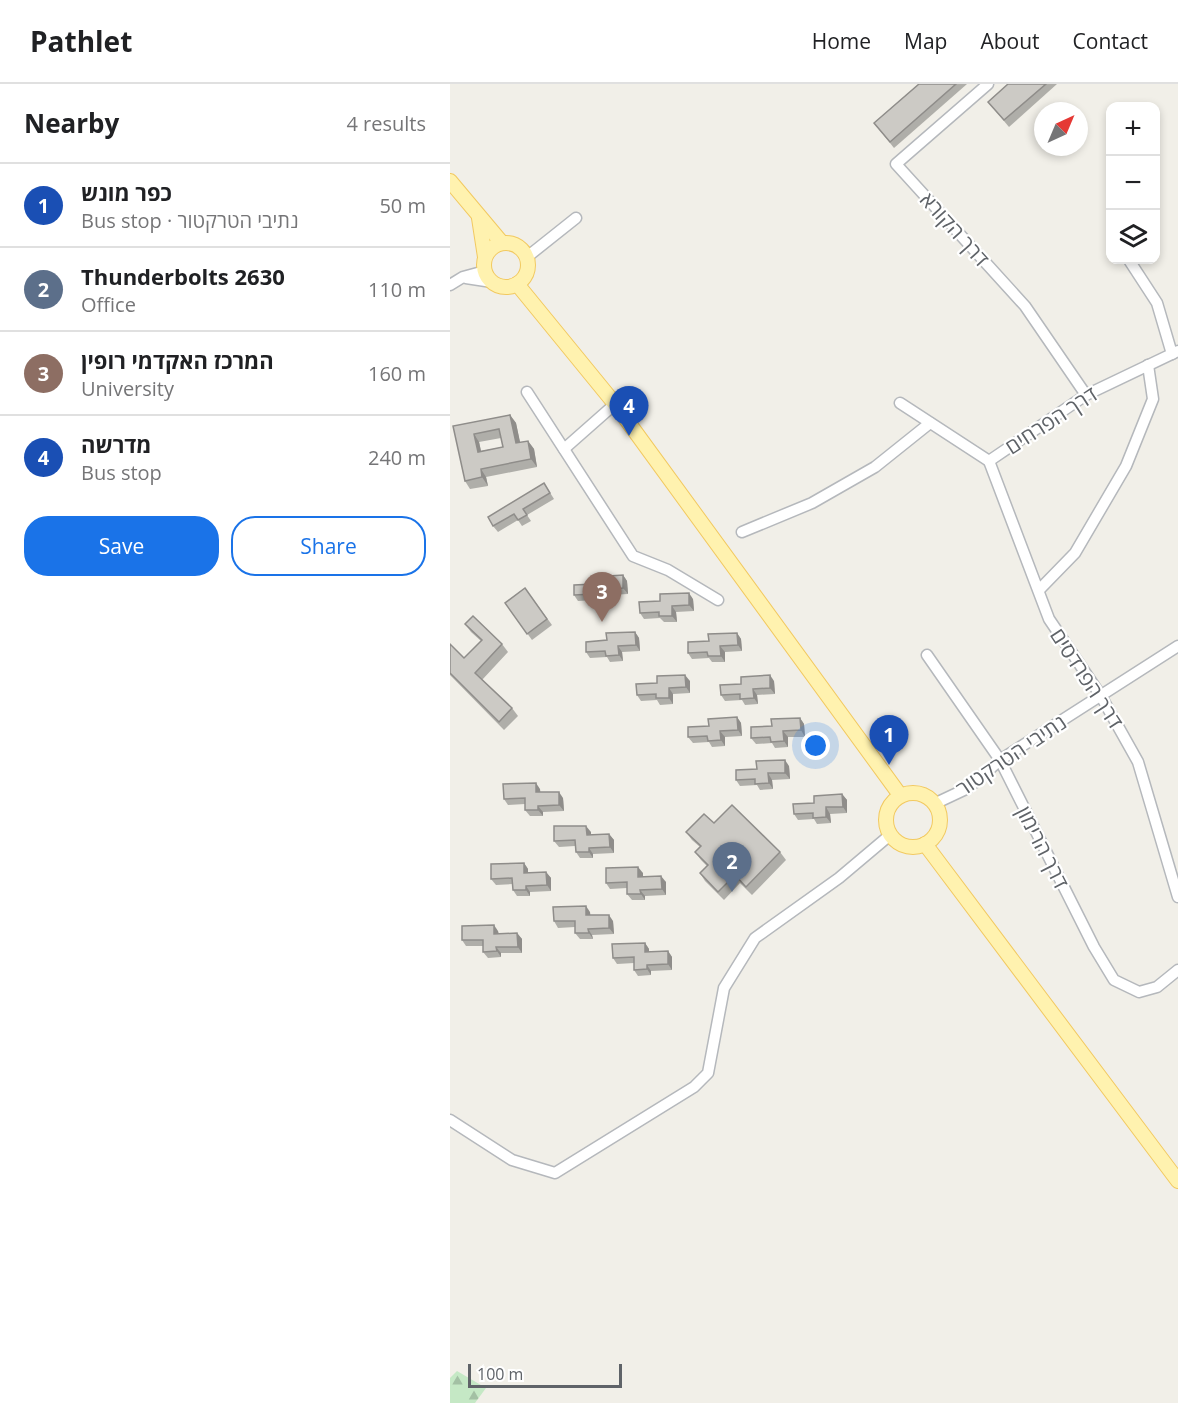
<!DOCTYPE html>
<meta charset="utf-8">
<style>
body{margin:0;font-family:"Open Sans",Heebo,sans-serif;background:#f2f2f2;color:#202124}
.controls{position:absolute;right:18px;top:18px;display:grid;overflow:hidden;border-radius:12px;box-shadow:0 3px 9px #0003}
.controls button{width:54px;height:54px;display:grid;place-items:center;padding:0;border:0;border-bottom:2px solid #e0e0e0;background:#fff;color:#202124;font:30px sans-serif}
.compass{position:absolute;left:584px;top:18px;width:54px;height:54px;border-radius:50%;background:#fff;box-shadow:0 3px 9px #0003;rotate:44deg}
.scale{position:absolute;left:18px;bottom:15px;width:154px;box-sizing:border-box;padding-left:6px;border:3px solid #5f6368;border-top:0;font-size:16px;line-height:21px;white-space:nowrap;color:#5f6368;-webkit-text-stroke:4px #fff;paint-order:stroke}
.you{position:absolute;left:366px;top:662px;width:21px;height:21px;margin:-15px;border:4px solid #fff;border-radius:50%;background:#1a73e8;box-shadow:0 0 0 9px #1a73e833}
.badge{display:grid;place-items:center;width:39px;height:39px;border-radius:50%;background:#1a73e8;color:#fff;font-size:20px;font-weight:700}
.pin{position:absolute;translate:-50% -50px;filter:drop-shadow(0 2px 3px #0008)}
.pin::after{content:'';position:absolute;top:32px;width:21px;height:18px;background:inherit;clip-path:polygon(0 0,100% 0,50% 100%)}
.list{margin:0;padding:0;list-style:none}
h2{display:flex;justify-content:space-between;align-items:center;height:78px;margin:0;padding:0 24px;font-size:26px}
h2 small{font-size:20px;font-weight:400;color:#757577}
.list li{display:grid;grid-template-columns:39px 1fr auto;gap:18px;align-items:center;box-sizing:border-box;height:84px;padding:0 24px;border-top:2px solid #e0e0e0}
.list b{display:block;font-size:22px;white-space:nowrap}
.list p{margin:0;font-size:20px;white-space:nowrap;color:#757577}
.list em{font-size:20px;font-style:normal;color:#757577}
.actions{display:flex;gap:12px;padding:18px 24px}
.actions a{flex:1;padding:14px 0;border:2px solid #1a73e8;border-radius:24px;text-align:center;font-size:21px;color:#1a73e8}
.actions .main{background:#1a73e8;color:#fff}
.icon{flex:none;width:33px;height:33px;fill:none;stroke:currentColor;stroke-width:2;stroke-linecap:round;stroke-linejoin:round}
.map{position:relative;flex:none;width:728px;height:1319px;overflow:hidden}
header{display:flex;align-items:center;gap:36px;box-sizing:border-box;height:84px;padding:0 30px;background:#fff;border-bottom:2px solid #e0e0e0}
header strong{font-size:28px}
nav{display:flex;gap:33px;margin-inline-start:auto;font-size:21px}
main{display:flex}
aside{flex:1;background:#fff}
.map>svg:first-child{display:block}
.forest{fill:url(#forest-firs)}
.lines{fill:none;stroke-linecap:round;stroke-linejoin:round}
.minor-casing{stroke:#b5b8bc;stroke-width:13}
.major-casing{stroke:#f2c960;stroke-width:16}
.minor{stroke:#fff;stroke-width:10}
.major{stroke:#fff2af;stroke-width:14}
.wall{fill:#afaea9;fill-rule:evenodd}
.shaded-wall{fill:#8f8d8a}
.building{fill:#cccac5;stroke:#8f8d8a;stroke-width:1.5;fill-rule:evenodd}
.labels{text-anchor:middle;dominant-baseline:central;stroke-width:4.5;stroke-linejoin:round;paint-order:stroke}
.street-label{font-size:21px;fill:#5f6368;stroke:#fff}
</style>
<header>
<strong>Pathlet</strong>
<nav><a>Home</a><a>Map</a><a>About</a><a>Contact</a></nav>
</header>
<main>
<aside>
<h2>Nearby<small>4 results</small></h2>
<ul class="list">
<li><span class="badge" style="background:#1a4fb4">1</span><div><b>כפר מונש</b><p>Bus stop · נתיבי הטרקטור</p></div><em>50 m</em></li>
<li><span class="badge" style="background:#5c6f8a">2</span><div><b>Thunderbolts 2630</b><p>Office</p></div><em>110 m</em></li>
<li><span class="badge" style="background:#8d6e63">3</span><div><b>המרכז האקדמי רופין</b><p>University</p></div><em>160 m</em></li>
<li><span class="badge" style="background:#1a4fb4">4</span><div><b>מדרשה</b><p>Bus stop</p></div><em>240 m</em></li>
</ul>
<div class="actions"><a class="main">Save</a><a>Share</a></div>
</aside>
<div class="map">
<svg width="728" height="1319" viewBox="0 0 728 1319">
<defs>
<pattern id="forest-firs" width="22" height="20" patternUnits="userSpaceOnUse" patternTransform="scale(1.5)"><rect width="22" height="20" fill="#c5e8c5"/><path d="M5 1l3.5 6h-7zM16 11l3.5 6h-7z" fill="#a3c0a4"/></pattern>
</defs>
<rect width="100%" height="100%" fill="#f1efe8"/>
<polygon class="forest" points="7,1287 36,1304 25,1319 0,1319 0,1294"/>
<g class="lines">
<g class="minor-casing">
<g id="minor">
<polyline points="538,0 446,80 575,222 636,311"/>
<polyline points="77,173 126,134"/>
<polyline points="679,176 707,219 722,270"/>
<polyline points="16,194 42,198"/>
<polyline points="0,201 13,193 35,187"/>
<polyline points="77,308 183,472 218,486 268,516"/>
<polyline points="450,319 539,377 636,311 728,267"/>
<polyline points="114,365 165,320"/>
<polyline points="539,377 599,535 651,612 688,678 728,813"/>
<polyline points="292,448 362,419 425,383 480,339"/>
<polyline points="589,506 625,469 676,382 703,315 698,281"/>
<polyline points="477,571 550,676 644,863 664,896 689,908 707,903 728,886"/>
<polyline points="484,720 518,704 550,676 728,562"/>
<polyline points="0,1036 62,1076 105,1089 244,1003 258,989 274,904 305,854 389,794 440,751"/>
</g>
</g>
<g class="major-casing">
<g id="major">
<polyline points="0,97 52,159"/>
<polyline points="29,134 35,173"/>
<circle cx="56" cy="181" r="22"/>
<polyline points="67,200 165,320 450,711"/>
<circle cx="463" cy="736" r="27"/>
<polyline points="475,760 728,1097"/>
</g>
</g>
<use href="#minor" class="minor"/>
<use href="#major" class="major"/>
</g>
<g class="wall">
<polygon points="469,0 517,0 444,64 424,39"/>
<polygon points="558,0 607,0 559,43 538,18"/>
<path d="M60 331 66 339 70 359 78 357 84 365 87 383 36 393 38 402 20 405 15 397 3 342ZM51 354 53 363 31 367 29 358Z"/>
<polygon points="94,399 104,415 77,431 81,437 72,442 68,436 48,448 43,442"/>
<polygon points="173,491 177,497 178,510 160,511 161,520 148,521 145,516 128,517 124,511 145,500"/>
<polygon points="75,504 102,541 82,556 55,519"/>
<polygon points="243,515 244,527 226,528 227,538 214,538 210,534 194,535 190,529"/>
<polygon points="15,540 52,560 58,568 32,596 62,624 68,632 54,646 0,591 0,560 14,574 31,557 21,548"/>
<polygon points="185,548 189,554 190,567 172,568 173,577 160,578 157,573 140,574 136,568 157,556"/>
<polygon points="287,549 291,555 292,567 275,568 275,578 262,578 259,574 242,575 238,569 259,557"/>
<polygon points="240,597 240,609 223,610 223,620 210,621 207,616 191,617 187,611"/>
<polygon points="324,597 325,610 307,611 308,620 295,621 292,616 275,617 271,611"/>
<polygon points="287,633 291,639 292,652 275,653 275,662 262,663 259,658 243,659 238,653 259,642"/>
<polygon points="350,634 354,640 355,653 338,653 338,663 325,664 322,659 306,660 301,654 322,642"/>
<polygon points="339,682 340,695 322,696 323,705 310,706 307,701 290,702 286,696"/>
<polygon points="90,705 90,708 113,714 114,727 93,728 93,732 80,732 75,726 75,720 58,721 54,715"/>
<polygon points="392,710 397,716 397,729 380,730 381,739 367,740 364,735 348,736 344,730 364,719"/>
<polygon points="264,739 330,768 336,776 302,811 290,799 274,816 255,797 250,789 257,782 251,776 245,768 250,763 242,756 236,748"/>
<polygon points="141,748 141,751 159,750 164,756 164,769 143,770 143,774 130,774 126,768 125,762 109,763 104,757"/>
<polygon points="74,779 78,785 78,788 96,788 101,794 101,807 80,808 80,812 67,812 63,806 63,800 46,801 41,795"/>
<polygon points="193,789 193,792 216,798 216,811 195,812 195,816 182,816 177,810 177,804 160,805 156,799"/>
<polygon points="140,828 140,831 163,837 164,850 142,851 143,855 130,855 125,849 125,843 108,844 104,837"/>
<polygon points="48,847 49,850 67,849 72,855 72,869 51,869 51,873 38,874 33,868 33,862 16,862 12,856"/>
<polygon points="195,859 199,865 199,868 218,867 222,873 222,886 201,887 201,891 188,892 184,886 184,879 167,880 163,874"/>
</g>
<g class="shaded-wall">
<polygon points="60,331 66,339 72,367 66,359"/>
<polygon points="24,350 29,358 33,376 28,368"/>
<polygon points="78,357 84,365 87,383 81,375"/>
<polygon points="31,385 36,393 38,402 32,393"/>
<polygon points="173,491 177,497 178,510 173,504"/>
<polygon points="156,505 160,511 161,520 157,514"/>
<polygon points="239,509 243,515 244,527 239,521"/>
<polygon points="222,522 226,528 227,538 222,532"/>
<polygon points="185,548 189,554 190,567 186,561"/>
<polygon points="287,549 291,555 292,567 288,561"/>
<polygon points="168,562 172,568 173,577 169,571"/>
<polygon points="270,562 275,568 275,578 271,572"/>
<polygon points="235,591 240,597 240,609 236,603"/>
<polygon points="320,591 324,597 325,610 320,604"/>
<polygon points="219,604 223,610 223,620 219,614"/>
<polygon points="303,605 307,611 308,620 304,614"/>
<polygon points="287,633 291,639 292,652 288,646"/>
<polygon points="350,634 354,640 355,653 351,646"/>
<polygon points="270,647 275,653 275,662 271,656"/>
<polygon points="333,647 338,653 338,663 334,657"/>
<polygon points="335,676 339,682 340,695 335,689"/>
<polygon points="318,689 322,696 323,705 319,699"/>
<polygon points="86,699 90,705 91,714 86,708"/>
<polygon points="109,708 113,714 114,727 109,721"/>
<polygon points="392,710 397,716 397,729 393,723"/>
<polygon points="88,722 93,728 93,732 88,726"/>
<polygon points="376,723 380,730 381,739 376,733"/>
<polygon points="136,742 141,748 141,757 137,751"/>
<polygon points="159,750 164,756 164,769 160,763"/>
<polygon points="139,764 143,770 143,774 139,768"/>
<polygon points="74,779 78,785 78,795 74,789"/>
<polygon points="188,783 193,789 193,799 188,793"/>
<polygon points="96,788 101,794 101,807 97,801"/>
<polygon points="211,792 216,798 216,811 212,805"/>
<polygon points="76,802 80,808 80,812 76,806"/>
<polygon points="190,806 195,812 195,816 191,810"/>
<polygon points="136,822 140,828 141,837 136,831"/>
<polygon points="159,831 163,837 164,850 159,844"/>
<polygon points="44,841 48,847 49,856 44,850"/>
<polygon points="138,845 142,851 143,855 139,849"/>
<polygon points="67,849 72,855 72,869 68,863"/>
<polygon points="195,859 199,865 199,874 195,868"/>
<polygon points="46,863 51,869 51,873 47,867"/>
<polygon points="218,867 222,873 222,886 218,880"/>
<polygon points="197,881 201,887 201,891 197,885"/>
</g>
<g class="building">
<polygon points="469,0 506,0 440,58 424,39"/>
<polygon points="558,0 596,0 554,36 538,18"/>
<path d="M60 331 66 359 78 357 81 375 31 385 32 393 15 397 3 342ZM49 345 53 363 28 368 24 350Z"/>
<polygon points="94,399 100,409 73,425 77,431 68,436 64,430 43,442 38,433"/>
<polygon points="173,491 173,504 156,505 157,514 143,515 143,510 124,511 124,501 145,500 144,493"/>
<polygon points="75,504 97,535 77,550 55,519"/>
<polygon points="239,509 239,521 222,522 222,532 209,532 209,528 190,529 189,518 210,517 210,510"/>
<polygon points="23,532 52,560 25,589 62,624 49,638 0,589 0,560 14,574 32,556 15,540"/>
<polygon points="185,548 186,561 168,562 169,571 156,572 155,567 136,568 136,558 157,556 156,549"/>
<polygon points="287,549 288,561 270,562 271,572 258,572 257,568 238,569 238,558 259,557 258,550"/>
<polygon points="235,591 236,603 219,604 219,614 206,614 206,610 187,611 186,600 207,599 207,592"/>
<polygon points="320,591 320,604 303,605 304,614 290,615 290,610 271,611 270,601 291,600 291,593"/>
<polygon points="287,633 288,646 270,647 271,656 258,657 257,652 238,653 238,643 259,642 258,635"/>
<polygon points="350,634 351,646 333,647 334,657 321,658 320,653 301,654 301,643 322,642 321,635"/>
<polygon points="335,676 335,689 318,689 319,699 305,700 305,695 286,696 286,686 307,685 306,677"/>
<polygon points="86,699 86,708 109,708 109,721 88,722 88,726 75,726 75,714 54,715 53,700"/>
<polygon points="392,710 393,723 376,723 376,733 363,734 363,729 344,730 343,720 364,719 364,712"/>
<polygon points="282,721 330,768 296,803 285,791 268,808 250,789 258,781 245,768 251,762 236,748 254,730 264,739"/>
<polygon points="104,742 136,742 137,751 159,750 160,763 139,764 139,768 126,768 125,756 104,757"/>
<polygon points="74,779 74,789 96,788 97,801 76,802 76,806 63,806 62,794 41,795 41,780"/>
<polygon points="188,783 188,793 211,792 212,805 190,806 191,810 177,810 177,798 156,799 156,784"/>
<polygon points="136,822 136,831 159,831 159,844 138,845 139,849 125,849 125,837 104,837 103,823"/>
<polygon points="44,841 44,850 67,849 68,863 46,863 47,867 33,868 33,856 12,856 12,842"/>
<polygon points="195,859 195,868 218,867 218,880 197,881 197,885 184,886 184,873 163,874 162,860"/>
</g>
<g class="labels">
<g class="street-label">
<text transform="translate(505 145) rotate(48)">דרך הקורא</text>
<text transform="translate(601 336) rotate(-33)">דרך הפרחים</text>
<text transform="translate(637 594) rotate(57)">דרך הפרדסים</text>
<text transform="translate(561 671) rotate(-34)">נתיבי הטרקטור</text>
<text transform="translate(593 763) rotate(63)">דרך הרימון</text>
</g>
</g>
</svg>
<div class="controls">
<button>+</button>
<button>−</button>
<button><svg class="icon" aria-label="layers" viewBox="0 0 24 24"><path d="M12 4l9 5-9 5-9-5zM3 14l9 5 9-5"/></svg></button>
</div>
<svg class="compass" viewBox="-18 -18 36 36"><path d="M0-13l5 13h-10z" fill="#e53935"/><path d="M0 13l5-13h-10z" fill="#757577"/></svg>
<div class="scale">100 m</div>
<div class="you"></div>
<div class="pin badge" style="left:439px;top:681px;background:#1a4fb4">1</div>
<div class="pin badge" style="left:282px;top:808px;background:#5c6f8a">2</div>
<div class="pin badge" style="left:152px;top:538px;background:#8d6e63">3</div>
<div class="pin badge" style="left:179px;top:352px;background:#1a4fb4">4</div>
</div>
</main>
